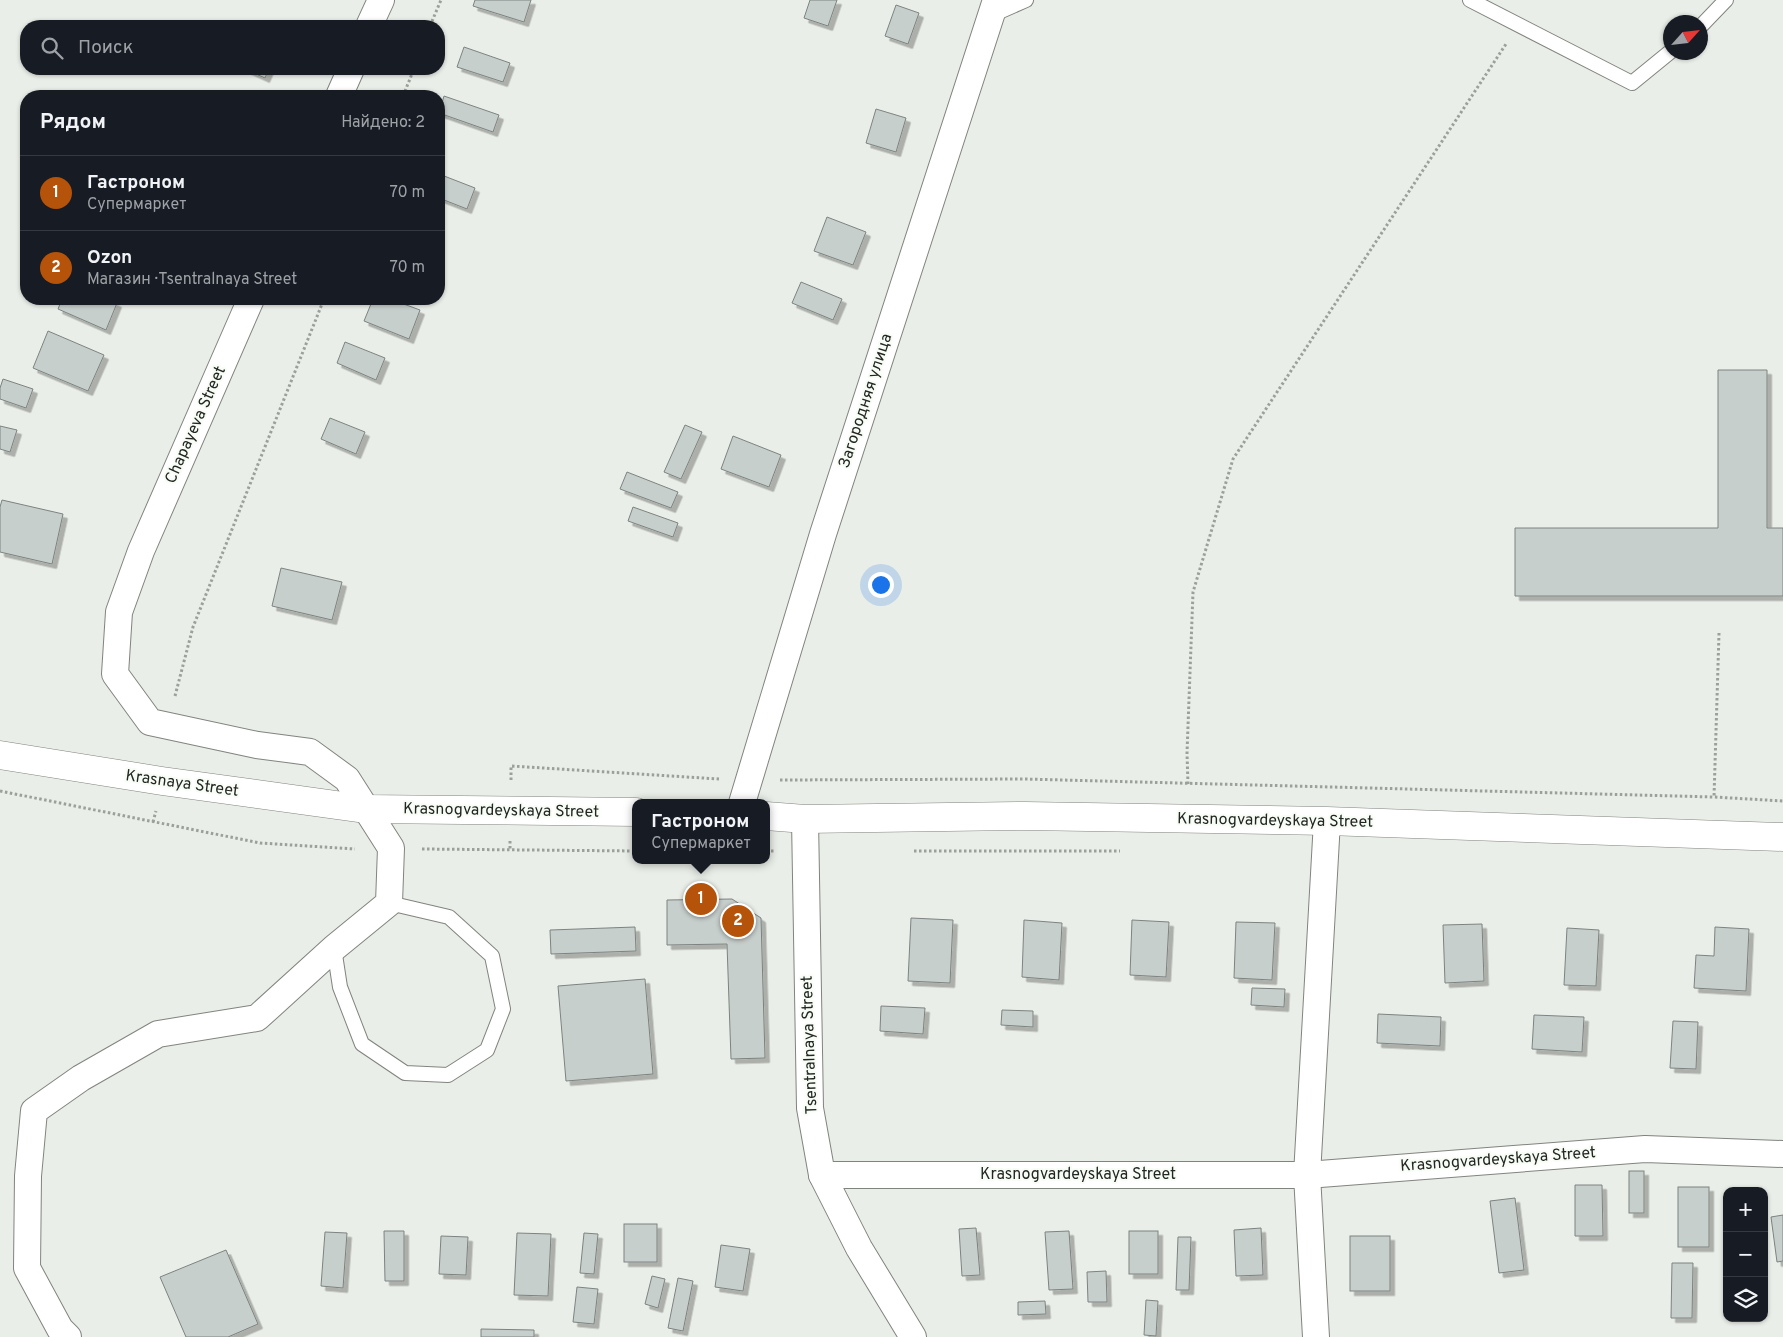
<!DOCTYPE html>
<html lang="ru">
<meta charset="utf-8">
<style>
body{margin:0;font-family:Overpass,sans-serif;background:#20242c;color:#f1f3f6}
.controls{position:absolute;right:15px;bottom:15px;display:grid;overflow:hidden;border-radius:10px;box-shadow:0 1px 4px #0004}
.controls button{width:45px;height:45px;display:grid;place-items:center;padding:0;border:0;border-bottom:1px solid #363941;background:#171b24;color:#f1f3f6;font:25px sans-serif}
.compass{position:absolute;left:1663px;top:15px;width:45px;height:45px;border-radius:50%;background:#171b24;box-shadow:0 1px 4px #0004;rotate:63deg}
.you{position:absolute;left:880px;top:584px;width:18px;height:18px;margin:-12px;border:4px solid #fff;border-radius:50%;background:#1a73e8;box-shadow:0 0 0 8px #1a73e833}
.badge{display:grid;place-items:center;width:32px;height:32px;border-radius:50%;background:#b45309;color:#fff;font-size:16px;font-weight:700}
.pin{position:absolute;translate:-50% -50%;border:2px solid #fff;box-shadow:0 1px 5px #0006}
.popup{position:absolute;left:632px;top:799px;width:138px;height:65px;box-sizing:border-box;display:grid;place-content:center;border-radius:10px;background:#171b24;filter:drop-shadow(0 1px 4px #0005);font-size:16px;white-space:nowrap;color:#9ea1a6}
.popup b{font-size:19px;color:#f1f3f6}
.popup::after{content:'';position:absolute;left:50%;top:100%;margin-left:-10px;border:10px solid transparent;border-top-color:#171b24}
.list{margin:0;padding:0;list-style:none}
h2{display:flex;justify-content:space-between;align-items:center;height:65px;margin:0;padding:0 20px;font-size:21px}
h2 small{font-size:16px;font-weight:400;color:#9ea1a6}
.list li{display:grid;grid-template-columns:32px 1fr auto;gap:15px;align-items:center;box-sizing:border-box;height:75px;padding:0 20px;border-top:1px solid #363941}
.list b{display:block;font-size:19px;white-space:nowrap}
.list p{margin:0;font-size:16px;white-space:nowrap;color:#9ea1a6}
.list em{font-size:16px;font-style:normal;color:#9ea1a6}
.icon{flex:none;width:28px;height:28px;fill:none;stroke:currentColor;stroke-width:2;stroke-linecap:round;stroke-linejoin:round}
.map{position:relative;flex:none;width:1783px;height:1337px;overflow:hidden}
.search{position:absolute;background:#171b24;box-shadow:0 1px 4px #0004;left:20px;top:20px;width:425px;height:55px;display:flex;align-items:center;gap:12px;box-sizing:border-box;padding:0 18px;border-radius:20px;color:#9ea1a6;font-size:19px}
.panel{position:absolute;background:#171b24;box-shadow:0 1px 4px #0004;left:20px;top:90px;width:425px;height:215px;border-radius:20px}
.map>svg:first-child{display:block}
.building{fill:#c7cfcc;stroke:#7c8380;filter:url(#shadow)}
.lines{fill:none;stroke-linecap:round;stroke-linejoin:round}
.lane-casing{stroke:#80847e;stroke-width:16}
.street-casing{stroke:#80847e;stroke-width:28}
.secondary-casing{stroke:#80847e;stroke-width:29}
.path{stroke:#9ca09b;stroke-width:3;stroke-dasharray:2.5 2.5;stroke-linecap:butt}
.lane{stroke:#fff;stroke-width:14}
.street{stroke:#fff;stroke-width:26}
.secondary{stroke:#fff;stroke-width:28}
.labels{text-anchor:middle;dominant-baseline:central;stroke-width:4;stroke-linejoin:round;paint-order:stroke}
.street-label{font-size:16px;fill:#242624;stroke:#f7fcf5}
</style>
<div class="map">
<svg width="1783" height="1337" viewBox="0 0 1783 1337">
<defs>
<filter id="shadow"><feDropShadow dx="4.5" dy="4.5" stdDeviation="0" flood-color="#0004"/></filter>
</defs>
<rect width="100%" height="100%" fill="#eaeee8"/>
<g class="building">
<polygon points="475,0 531,0 524,22 473,6"/>
<polygon points="810,0 837,0 828,26 804,18"/>
<polygon points="896,5 919,13 908,44 885,36"/>
<polygon points="464,47 510,63 503,82 457,67"/>
<polygon points="245,69 269,69 265,78"/>
<polygon points="444,96 499,115 493,132 439,113"/>
<polygon points="876,109 906,118 896,152 866,143"/>
<polygon points="439,174 475,188 467,209 439,198"/>
<polygon points="827,217 866,232 853,265 814,251"/>
<polygon points="801,282 842,299 833,320 792,303"/>
<polygon points="62,299 108,299 117,303 106,330 58,309"/>
<polygon points="373,299 390,299 420,310 409,339 364,321"/>
<polygon points="48,331 104,355 88,391 33,368"/>
<polygon points="345,342 385,358 376,380 337,363"/>
<polygon points="1718,370 1767,370 1767,528 1783,528 1783,596 1515,596 1515,528 1718,528"/>
<polygon points="3,379 33,389 26,408 0,399 0,388"/>
<polygon points="330,418 365,432 356,454 321,439"/>
<polygon points="685,425 702,432 681,479 664,472"/>
<polygon points="0,426 17,430 10,452 0,449"/>
<polygon points="733,436 781,455 769,487 721,469"/>
<polygon points="627,472 678,492 671,508 620,489"/>
<polygon points="2,500 63,514 52,564 0,552 0,507"/>
<polygon points="633,507 678,523 673,537 628,521"/>
<polygon points="281,568 342,582 332,620 272,606"/>
<polygon points="732,899 761,918 765,1058 731,1059 727,944 667,945 667,900"/>
<polygon points="911,918 953,920 950,983 908,981"/>
<polygon points="1024,920 1062,923 1059,980 1022,977"/>
<polygon points="1132,920 1169,922 1166,977 1130,975"/>
<polygon points="1236,922 1275,923 1272,980 1234,978"/>
<polygon points="1482,924 1484,981 1445,983 1443,925"/>
<polygon points="635,927 636,951 551,954 550,930"/>
<polygon points="1715,927 1749,929 1746,991 1694,988 1696,955 1714,956"/>
<polygon points="1567,928 1599,930 1596,986 1564,985"/>
<polygon points="645,979 653,1074 566,1081 558,986"/>
<polygon points="1252,988 1285,989 1284,1007 1251,1005"/>
<polygon points="881,1006 925,1008 923,1034 880,1031"/>
<polygon points="1002,1010 1033,1011 1033,1027 1001,1025"/>
<polygon points="1378,1014 1441,1017 1440,1046 1377,1043"/>
<polygon points="1534,1015 1584,1017 1582,1052 1532,1049"/>
<polygon points="1673,1021 1698,1022 1696,1069 1670,1068"/>
<rect x="1629" y="1171" width="15" height="42"/>
<polygon points="1575,1185 1602,1185 1603,1236 1575,1236"/>
<rect x="1678" y="1187" width="31" height="60"/>
<polygon points="1515,1198 1524,1270 1499,1273 1490,1201"/>
<polygon points="1783,1215 1783,1261 1777,1262 1771,1217"/>
<rect x="624" y="1224" width="33" height="38"/>
<polygon points="976,1228 980,1275 962,1276 959,1229"/>
<polygon points="1261,1228 1263,1275 1236,1276 1234,1230"/>
<polygon points="384,1231 404,1231 404,1281 385,1281"/>
<polygon points="1069,1231 1073,1289 1049,1290 1045,1232"/>
<rect x="1129" y="1231" width="29" height="43"/>
<polygon points="325,1232 347,1233 343,1288 321,1286"/>
<polygon points="517,1233 551,1234 548,1296 514,1295"/>
<polygon points="584,1233 598,1234 594,1274 580,1273"/>
<polygon points="441,1236 468,1237 466,1275 439,1274"/>
<rect x="1350" y="1236" width="40" height="55"/>
<polygon points="1178,1237 1191,1237 1189,1290 1176,1290"/>
<polygon points="721,1245 750,1249 743,1291 715,1287"/>
<polygon points="226,1250 258,1324 228,1337 186,1337 160,1277"/>
<polygon points="1672,1263 1693,1263 1692,1318 1671,1318"/>
<polygon points="1106,1271 1107,1302 1088,1302 1087,1272"/>
<polygon points="652,1276 665,1279 658,1308 645,1304"/>
<polygon points="678,1278 693,1281 683,1331 668,1328"/>
<polygon points="577,1287 598,1289 594,1324 573,1322"/>
<polygon points="1146,1300 1158,1301 1156,1336 1144,1335"/>
<polygon points="1045,1301 1046,1314 1018,1315 1018,1302"/>
<polygon points="481,1329 534,1330 534,1337 481,1337"/>
</g>
<g class="lines">
<g class="lane-casing">
<g id="lane">
<polyline points="1470,0 1632,83 1670,52"/>
<polyline points="992,15 1026,0"/>
<polyline points="1700,27 1726,0"/>
<polyline points="334,948 340,987 362,1044 405,1073 448,1075 487,1050 503,1009 492,956 449,917 389,903"/>
</g>
</g>
<g class="street-casing">
<g id="street">
<polyline points="369,26 381,0"/>
<polyline points="339,96 351,69"/>
<polyline points="742,803 823,534 996,0"/>
<polyline points="805,819 810,1108 822,1175 859,1248 913,1337"/>
<polyline points="822,1175 1307,1175 1645,1149 1783,1154"/>
<polyline points="68,1337 60,1329 27,1268 28,1176 34,1111 81,1078 158,1034 257,1018 334,948 389,903 391,848 347,779 310,752 257,745 150,722 115,674 119,612 141,551 251,299"/>
<polyline points="1316,1337 1307,1175 1327,821"/>
</g>
</g>
<g class="secondary-casing">
<g id="secondary">
<polyline points="0,755 162,781 365,809 636,812"/>
<polyline points="766,816 805,819 1025,816 1327,821 1783,837"/>
</g>
</g>
<g class="path">
<polyline points="430,26 441,0"/>
<polyline points="403,96 414,69"/>
<polyline points="1719,633 1714,797 1783,801"/>
<polyline points="175,696 193,627 324,299"/>
<polyline points="511,780 511,766 719,779"/>
<polyline points="780,780 1024,779 1714,797"/>
<polyline points="1188,784 1187,753 1193,592 1233,459 1506,44"/>
<polyline points="0,791 260,843 355,849"/>
<polyline points="153,822 156,811"/>
<polyline points="510,841 510,850"/>
<polyline points="422,849 636,851"/>
<polyline points="766,851 775,851"/>
<polyline points="914,851 1120,851"/>
</g>
<use href="#lane" class="lane"/>
<use href="#street" class="street"/>
<use href="#secondary" class="secondary"/>
</g>
<g class="labels">
<g class="street-label">
<text transform="translate(866 401) rotate(-72)">Загородняя улица</text>
<text transform="translate(196 425) rotate(-66)">Chapayeva Street</text>
<text transform="translate(182 784) rotate(8)">Krasnaya Street</text>
<text transform="translate(501 811) rotate(1)">Krasnogvardeyskaya Street</text>
<text transform="translate(1275 821) rotate(1)">Krasnogvardeyskaya Street</text>
<text transform="translate(810 1045) rotate(-92)">Tsentralnaya Street</text>
<text transform="translate(1498 1160) rotate(-4)">Krasnogvardeyskaya Street</text>
<text x="1078" y="1175">Krasnogvardeyskaya Street</text>
</g>
</g>
</svg>
<div class="controls">
<button>+</button>
<button>−</button>
<button><svg class="icon" aria-label="layers" viewBox="0 0 24 24"><path d="M12 4l9 5-9 5-9-5zM3 14l9 5 9-5"/></svg></button>
</div>
<svg class="compass" viewBox="-18 -18 36 36"><path d="M0-13l5 13h-10z" fill="#e53935"/><path d="M0 13l5-13h-10z" fill="#9ea1a6"/></svg>
<div class="you"></div>
<div class="pin badge" style="left:701px;top:899px">1</div>
<div class="popup"><b>Гастроном</b>Супермаркет</div>
<div class="pin badge" style="left:738px;top:921px">2</div>
<div class="search"><svg class="icon" aria-label="search" viewBox="0 0 24 24"><circle cx="10" cy="10" r="6"/><path d="M15 15l6 6"/></svg>Поиск</div>
<section class="panel">
<h2>Рядом<small>Найдено: 2</small></h2>
<ul class="list">
<li><span class="badge">1</span><div><b>Гастроном</b><p>Супермаркет</p></div><em>70 m</em></li>
<li><span class="badge">2</span><div><b>Ozon</b><p>Магазин · Tsentralnaya Street</p></div><em>70 m</em></li>
</ul>
</section>
</div>
